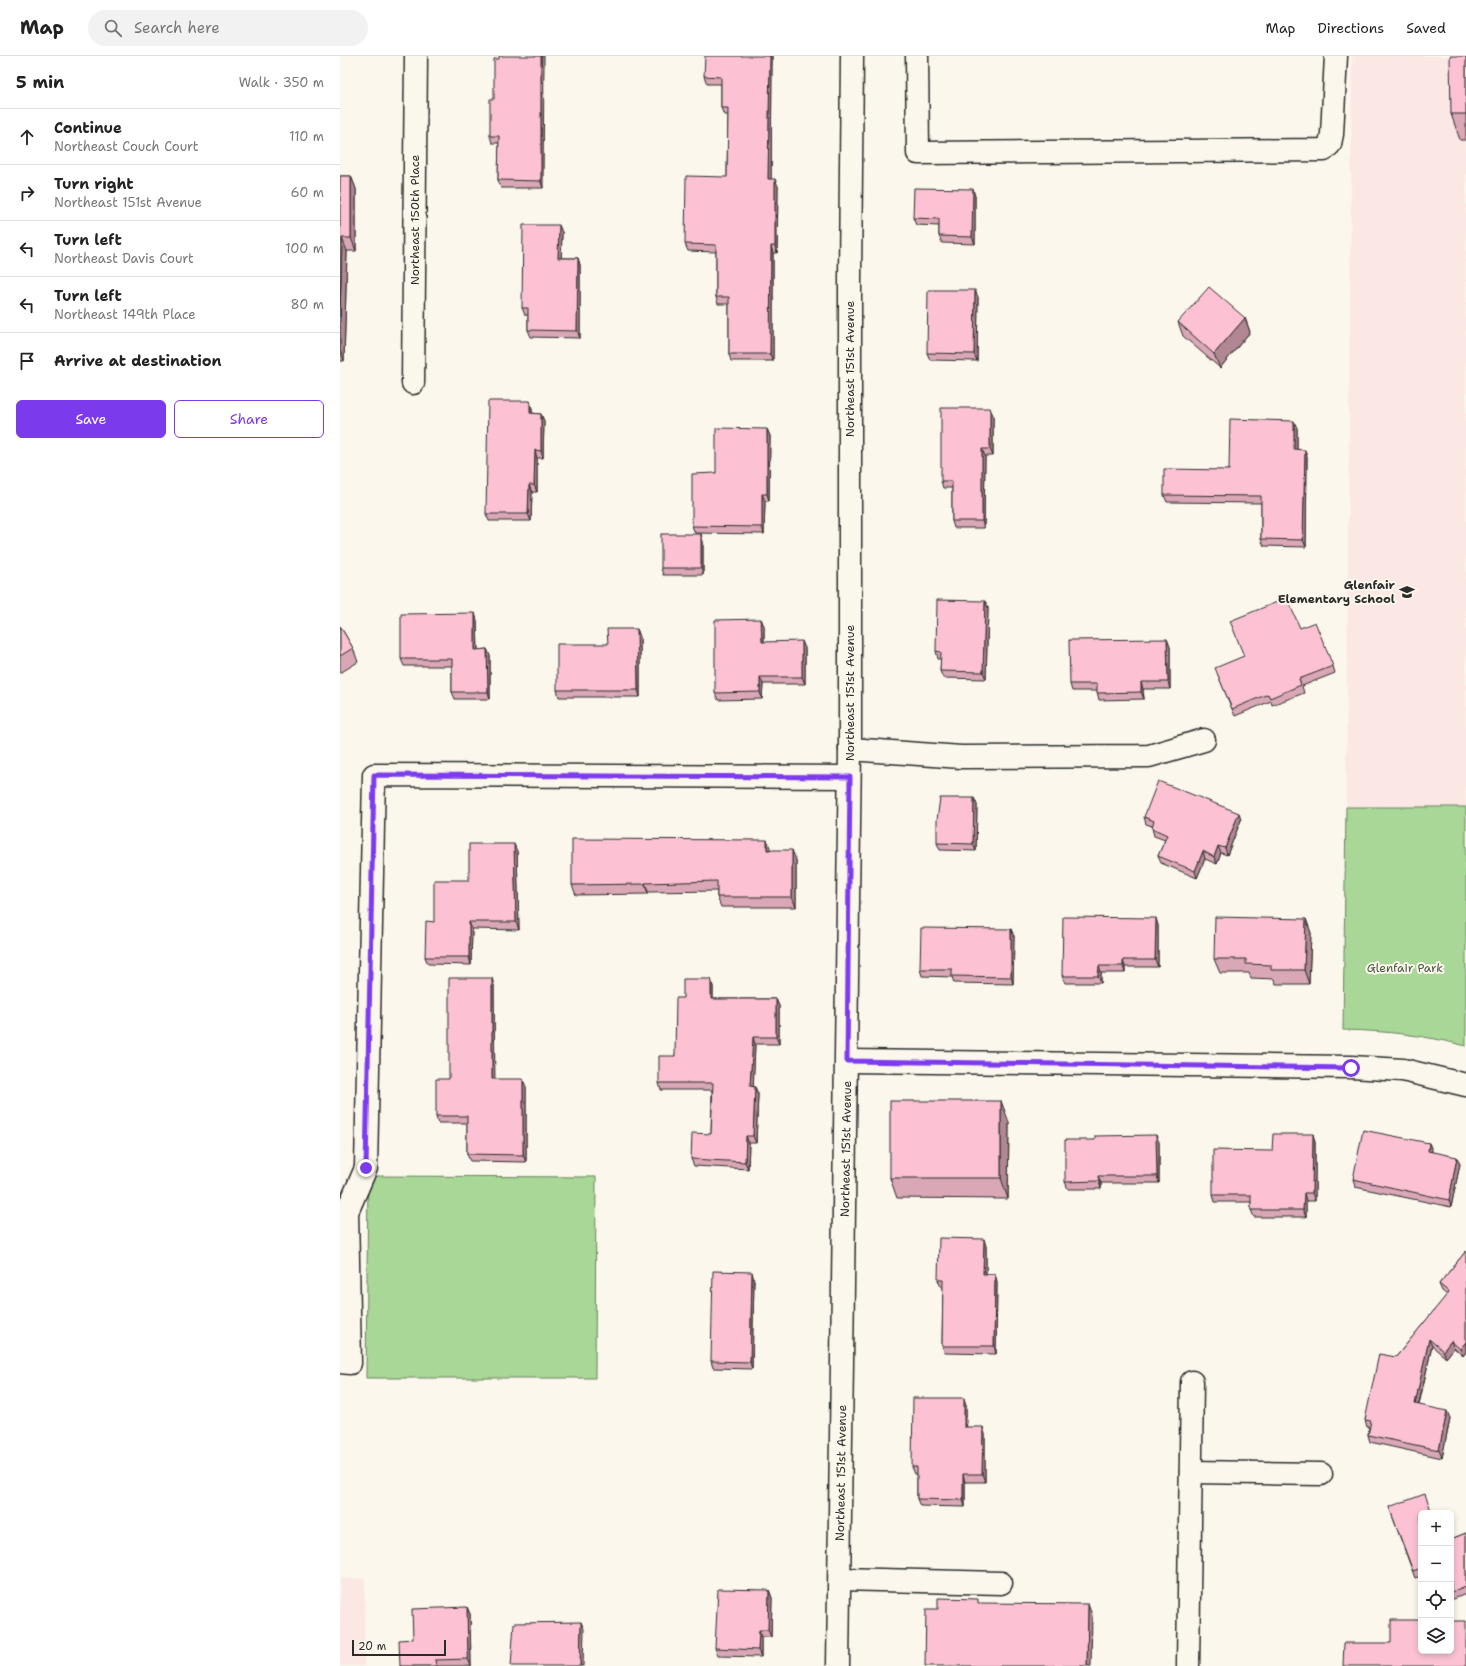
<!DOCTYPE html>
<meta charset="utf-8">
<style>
body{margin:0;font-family:"Shantell Sans",sans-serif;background:#f2f2f2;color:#222}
.controls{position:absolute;right:12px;bottom:12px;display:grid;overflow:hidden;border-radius:6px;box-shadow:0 2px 6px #0003}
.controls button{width:36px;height:36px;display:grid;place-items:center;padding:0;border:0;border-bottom:1px solid #e0e0e0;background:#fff;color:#222;font:20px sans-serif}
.scale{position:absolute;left:12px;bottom:10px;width:94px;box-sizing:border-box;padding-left:4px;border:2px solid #2b2b2b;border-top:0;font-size:11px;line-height:14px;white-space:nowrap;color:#2b2b2b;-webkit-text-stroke:3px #fbf7ec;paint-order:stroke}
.stop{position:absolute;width:12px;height:12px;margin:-9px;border:3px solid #7c3aed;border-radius:50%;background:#fff}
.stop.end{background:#7c3aed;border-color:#fff;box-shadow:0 1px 4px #0008}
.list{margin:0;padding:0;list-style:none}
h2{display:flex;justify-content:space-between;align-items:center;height:52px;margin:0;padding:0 16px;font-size:17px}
h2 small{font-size:13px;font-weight:400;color:#767676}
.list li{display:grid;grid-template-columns:26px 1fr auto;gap:12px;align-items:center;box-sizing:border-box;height:56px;padding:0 16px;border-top:1px solid #e0e0e0}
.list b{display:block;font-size:15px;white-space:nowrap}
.list p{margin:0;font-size:13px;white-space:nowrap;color:#767676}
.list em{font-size:13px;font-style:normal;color:#767676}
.actions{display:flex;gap:8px;padding:12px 16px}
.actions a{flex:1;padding:9px 0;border:1px solid #7c3aed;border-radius:6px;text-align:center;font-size:14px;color:#7c3aed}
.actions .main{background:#7c3aed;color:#fff}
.icon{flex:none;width:22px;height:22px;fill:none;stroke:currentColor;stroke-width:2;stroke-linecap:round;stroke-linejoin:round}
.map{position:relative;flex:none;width:1126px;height:1610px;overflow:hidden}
header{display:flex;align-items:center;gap:24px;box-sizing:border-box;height:56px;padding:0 20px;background:#fff;border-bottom:1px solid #e0e0e0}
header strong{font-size:19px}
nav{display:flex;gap:22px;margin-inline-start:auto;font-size:14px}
.search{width:280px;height:36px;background:#f2f2f2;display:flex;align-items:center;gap:10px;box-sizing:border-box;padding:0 14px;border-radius:22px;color:#767676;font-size:15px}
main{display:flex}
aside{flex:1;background:#fff}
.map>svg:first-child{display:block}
.built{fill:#fbe7e4}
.green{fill:#a8d797;stroke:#6a8161}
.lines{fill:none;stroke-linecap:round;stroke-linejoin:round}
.minor-casing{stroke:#2b2b2b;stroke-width:25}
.minor{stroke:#fbf7ec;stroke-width:22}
.wall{fill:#d9a7b5;stroke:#2b2b2b}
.shaded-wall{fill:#b08894;stroke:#2b2b2b}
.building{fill:#fcc2d3;stroke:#2b2b2b}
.route{stroke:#7c3aed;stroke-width:5}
.labels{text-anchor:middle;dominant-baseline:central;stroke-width:4;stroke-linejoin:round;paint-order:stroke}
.street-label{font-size:12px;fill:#2b2b2b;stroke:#fbf7ec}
.poi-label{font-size:12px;font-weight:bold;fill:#2b2b2b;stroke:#fbf7ec;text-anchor:end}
.park-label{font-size:12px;fill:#4a5646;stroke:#fbf7ec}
</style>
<header>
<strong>Map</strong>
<div class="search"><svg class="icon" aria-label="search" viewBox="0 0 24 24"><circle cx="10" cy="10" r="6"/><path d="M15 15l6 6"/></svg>Search here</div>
<nav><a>Map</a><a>Directions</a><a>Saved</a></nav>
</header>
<main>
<aside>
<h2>5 min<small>Walk · 350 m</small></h2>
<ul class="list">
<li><svg class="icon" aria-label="ahead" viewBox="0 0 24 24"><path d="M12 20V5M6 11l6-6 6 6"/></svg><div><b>Continue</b><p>Northeast Couch Court</p></div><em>110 m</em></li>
<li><svg class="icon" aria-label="right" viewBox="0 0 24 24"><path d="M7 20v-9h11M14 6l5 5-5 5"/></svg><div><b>Turn right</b><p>Northeast 151st Avenue</p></div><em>60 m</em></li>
<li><svg class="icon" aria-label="left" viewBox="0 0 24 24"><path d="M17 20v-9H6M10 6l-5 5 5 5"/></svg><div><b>Turn left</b><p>Northeast Davis Court</p></div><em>100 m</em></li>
<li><svg class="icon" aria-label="left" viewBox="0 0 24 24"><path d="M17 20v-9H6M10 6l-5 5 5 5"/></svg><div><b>Turn left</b><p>Northeast 149th Place</p></div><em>80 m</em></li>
<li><svg class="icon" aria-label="arrive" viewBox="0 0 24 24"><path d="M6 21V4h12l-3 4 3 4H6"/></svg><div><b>Arrive at destination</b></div></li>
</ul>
<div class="actions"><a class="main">Save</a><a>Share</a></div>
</aside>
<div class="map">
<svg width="1126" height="1610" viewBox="0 0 1126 1610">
<rect width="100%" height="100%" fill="#fbf7ec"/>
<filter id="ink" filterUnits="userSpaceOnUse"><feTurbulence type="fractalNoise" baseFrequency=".025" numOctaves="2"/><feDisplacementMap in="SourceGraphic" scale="8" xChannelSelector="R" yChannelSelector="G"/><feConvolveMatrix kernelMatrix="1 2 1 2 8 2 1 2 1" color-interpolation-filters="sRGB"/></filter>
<g filter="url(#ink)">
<g class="built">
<polygon points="1012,0 1126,0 1126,751 1006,751"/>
<polygon points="0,1523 25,1523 24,1610 0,1610"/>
</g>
<g class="green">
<path d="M1006 751H1126V990C1084 979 1047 975 1003 974Z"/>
<polygon points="28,1120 256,1121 255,1322 26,1322"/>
</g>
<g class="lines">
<g class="minor-casing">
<g id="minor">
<polyline points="577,0 578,97 984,94 990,88 992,78 996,0"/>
<polyline points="73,327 76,0"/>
<polyline points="510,693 621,701 809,700 864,684"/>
<polyline points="507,1005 1011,1011 1063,1014 1126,1029"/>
<polyline points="0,1306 10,1307 7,1156 26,1112 34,719 509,721"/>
<polyline points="851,1416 981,1418"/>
<polyline points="500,1523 661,1527"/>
<polyline points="498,1610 510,693 510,224 512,0"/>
<polyline points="848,1610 852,1326"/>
</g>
</g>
<use href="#minor" class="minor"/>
</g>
<g class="wall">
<polygon points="432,0 431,123 438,130 437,197 433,197 433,305 391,305 389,298 389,248 378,248 376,241 376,196 348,195 345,188 387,121 388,59 384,59 381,52 381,28 367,28 364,20"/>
<polygon points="1126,0 1126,84 1120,84 1111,58"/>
<polygon points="159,3 203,132 161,132 158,124 159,87 152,87 150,80"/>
<polygon points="0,120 11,120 16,133 16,195 7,195 4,305 0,305"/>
<polygon points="635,140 635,188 602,187 599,180 599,170 576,169 573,162"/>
<polygon points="222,176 221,202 238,202 240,209 240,282 191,281 188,274 188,259 185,259 182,252"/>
<polygon points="638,241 637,305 590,304 587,297"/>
<polygon points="905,262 910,276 880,312 843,280 838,266"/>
<polygon points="192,352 192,357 201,358 204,365 203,402 197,402 197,436 192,436 191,465 149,465 146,458"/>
<polygon points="653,359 653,400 645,400 644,472 614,472 612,465 612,432 603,432 601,425"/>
<polygon points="957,372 957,393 967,401 966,491 924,490 921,483 921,447 827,446 824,439 889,414"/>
<polygon points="427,373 430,380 429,445 425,445 424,478 355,477 352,470 376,417"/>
<polygon points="361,478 363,486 363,519 323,519 321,512"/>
<polygon points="645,545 648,552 646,623 603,622 600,615 601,603 598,603 596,595"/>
<polygon points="421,563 424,570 424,586 465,592 465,628 423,628 422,643 378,644 375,637"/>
<polygon points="137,564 138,594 147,593 150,600 150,643 115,643 112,636 112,610 64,610 61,603"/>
<polygon points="0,570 13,592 18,606 0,617"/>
<polygon points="960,572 993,610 995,617 962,630 964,637 932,649 931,645 895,660 878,619 904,600"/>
<polygon points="297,573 300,581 300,641 219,641 217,634 268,588"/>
<polygon points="827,583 830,591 830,633 803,633 804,643 759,644 757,635 732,635 730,628"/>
<polygon points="634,742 637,749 636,795 600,794 597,787"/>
<polygon points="804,761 901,764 887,799 881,797 877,808 865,803 857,822 821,807 818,800 825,784 814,780 812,772 812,770 806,768"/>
<polygon points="431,794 456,804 456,851 381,851 377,841 377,835 308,836 308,838 236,839 232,829"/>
<polygon points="177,795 179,874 132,873 131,909 88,908 85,901 129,824"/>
<polygon points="966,863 971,877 969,928 936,928 934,923 911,922 909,917 880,917 874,903"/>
<polygon points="818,869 818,911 785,911 785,917 761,917 761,927 725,927 722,920"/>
<polygon points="674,880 673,928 614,927 612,921 582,920 580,913"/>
<polygon points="371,923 373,931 373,943 436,943 439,950 439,988 415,988 413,1031 415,1031 418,1038 416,1087 409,1087 408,1113 354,1110 351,1103 371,1078 372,1034 321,1034 319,1027 335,1000 343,942"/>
<polygon points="154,929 154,1023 186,1031 186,1106 130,1105 127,1098 127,1067 98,1067 96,1060 109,1023"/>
<polygon points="669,1066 668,1143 557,1142 550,1122"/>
<polygon points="975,1085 975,1145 966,1145 966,1161 914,1161 911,1154 911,1146 875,1146 873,1139 932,1095"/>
<polygon points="819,1086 819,1127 761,1127 761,1133 728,1133 725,1126"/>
<polygon points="1089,1087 1092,1095 1092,1096 1120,1108 1111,1151 1015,1131 1013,1123"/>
<polygon points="646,1190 646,1218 655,1218 657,1226 656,1298 605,1297 602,1290 603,1231 601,1231 598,1224"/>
<polygon points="1126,1195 1126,1296 1123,1300 1114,1292 1106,1302 1092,1290 1079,1349 1110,1362 1102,1402 1030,1386 1028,1379 1029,1371 1027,1371 1025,1364 1056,1301 1107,1239 1102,1235 1099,1228"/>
<polygon points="414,1224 412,1313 373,1312 371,1305"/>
<polygon points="626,1349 626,1371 645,1378 645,1426 625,1426 625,1451 580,1450 577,1443 577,1418 575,1418 572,1411"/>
<polygon points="1049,1451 1081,1457 1081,1520 1075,1522"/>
<polygon points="1126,1477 1126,1538 1111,1544 1111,1483"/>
<polygon points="429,1534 432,1542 431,1581 421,1581 421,1601 378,1600 375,1592"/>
<polygon points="127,1551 130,1558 131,1610 60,1610 73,1583"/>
</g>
<g class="shaded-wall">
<polygon points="201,0 204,0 203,132 201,125"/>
<polygon points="430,0 432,0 431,130 428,123"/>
<polygon points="11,120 16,133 16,195 11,182"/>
<polygon points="435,123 438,130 437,197 435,190"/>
<polygon points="633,133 635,140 635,188 632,181"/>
<polygon points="219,169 222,176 221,209 218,202"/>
<polygon points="2,182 7,195 4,305 0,294 0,261"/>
<polygon points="431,190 433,197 433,305 430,298"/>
<polygon points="238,202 240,209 240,282 237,275"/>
<polygon points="635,234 638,241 637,305 634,298"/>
<polygon points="905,262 910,276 880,312 874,298"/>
<polygon points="190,345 192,352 192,364 190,357"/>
<polygon points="650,352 653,359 653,400 650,393"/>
<polygon points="201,358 204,365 203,402 201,395"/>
<polygon points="954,365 957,372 957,400 954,393"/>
<polygon points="427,373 430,380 429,445 427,438"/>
<polygon points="642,393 645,400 644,472 642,465"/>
<polygon points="195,394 197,402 197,436 194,429"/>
<polygon points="965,394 967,401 966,491 963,484"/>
<polygon points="189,429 192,436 191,465 188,458"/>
<polygon points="422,438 425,445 424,478 422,471"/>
<polygon points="361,478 363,486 363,519 361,512"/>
<polygon points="645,545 648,552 646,623 643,616"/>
<polygon points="135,557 137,564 138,601 135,594"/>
<polygon points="421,563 424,570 424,593 422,586"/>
<polygon points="297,573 300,581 300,641 298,634"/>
<polygon points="827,583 830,591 830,633 828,626"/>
<polygon points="462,585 465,592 465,628 462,621"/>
<polygon points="147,593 150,600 150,643 148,636"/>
<polygon points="420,621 423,628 422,643 420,636"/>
<polygon points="801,626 803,633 804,643 801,636"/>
<polygon points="634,742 637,749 636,795 633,788"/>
<polygon points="899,757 901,764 887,799 885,792"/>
<polygon points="427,784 431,794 427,794"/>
<polygon points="174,788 177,795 179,874 176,866"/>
<polygon points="878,790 881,797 877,808 874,801"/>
<polygon points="452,794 456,804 456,851 452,841"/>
<polygon points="863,795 865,803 857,822 855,815"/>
<polygon points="305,827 308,836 308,838 305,828"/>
<polygon points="816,862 818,869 818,911 815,904"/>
<polygon points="966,863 971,877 969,928 964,914"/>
<polygon points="129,866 132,873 131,909 129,901"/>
<polygon points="671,873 674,880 673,928 671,921"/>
<polygon points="783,904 785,911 785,917 783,910"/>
<polygon points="759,910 761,917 761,927 758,920"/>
<polygon points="152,922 154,929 155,1031 152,1023"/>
<polygon points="371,923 373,931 373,950 371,943"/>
<polygon points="436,943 439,950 439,988 436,981"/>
<polygon points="413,981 415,988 413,1038 410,1030"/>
<polygon points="183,1023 186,1031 186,1106 183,1099"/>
<polygon points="415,1031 418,1038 416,1087 413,1080"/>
<polygon points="661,1045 669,1066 668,1143 661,1122"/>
<polygon points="973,1078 975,1085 975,1145 972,1137"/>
<polygon points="816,1079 819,1086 819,1127 817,1120"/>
<polygon points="406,1080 409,1087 408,1113 405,1106"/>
<polygon points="1089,1087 1092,1095 1091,1102 1088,1095"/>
<polygon points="1117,1101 1120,1108 1111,1151 1109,1144"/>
<polygon points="758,1120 761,1127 761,1133 759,1125"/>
<polygon points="964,1137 966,1145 966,1161 963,1154"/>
<polygon points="644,1183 646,1190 646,1226 643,1218"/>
<polygon points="412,1216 414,1224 412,1313 410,1306"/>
<polygon points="655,1218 657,1226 656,1298 654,1290"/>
<polygon points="1089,1283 1092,1290 1077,1355 1075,1348"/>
<polygon points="1111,1285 1114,1292 1106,1302 1103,1295"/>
<polygon points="1126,1286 1126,1296 1123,1300 1120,1293"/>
<polygon points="624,1342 626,1349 627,1378 624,1371"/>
<polygon points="1107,1355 1110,1362 1102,1402 1099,1394"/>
<polygon points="643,1371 645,1378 645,1426 642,1418"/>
<polygon points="623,1418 625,1426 625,1451 623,1444"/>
<polygon points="429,1534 432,1542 431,1581 428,1574"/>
<polygon points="748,1548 752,1559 751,1610 747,1610"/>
<polygon points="127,1551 130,1558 131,1610 128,1603"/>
<polygon points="241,1566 244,1573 243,1610 240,1610"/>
<polygon points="419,1574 421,1581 421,1601 418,1594"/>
</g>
<g class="building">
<polygon points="159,0 201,0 201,125 158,124 159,80 150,80 150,43 154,43 154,3 159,3"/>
<polygon points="365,0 430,0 428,123 435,123 435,190 431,190 430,298 389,298 389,241 376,241 376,189 345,188 346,120 387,121 388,52 381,52 381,21 364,20"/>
<polygon points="1110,0 1126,0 1126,58 1111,58"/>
<polygon points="0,120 11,120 11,182 2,182 0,261"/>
<polygon points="574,132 633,133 632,181 599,180 599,163 573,162"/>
<polygon points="183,169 219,169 218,202 238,202 237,275 188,274 188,252 182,252"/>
<polygon points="869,231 905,262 874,298 838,266"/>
<polygon points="588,234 635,234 634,298 587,297"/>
<polygon points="148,345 190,345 190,357 201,358 201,395 195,394 194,429 189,429 188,458 146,458"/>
<polygon points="601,352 650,352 650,393 642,393 642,465 612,465 612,425 601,425"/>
<polygon points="890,363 954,365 954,393 965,394 963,484 921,483 921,440 824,439 824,413 889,414"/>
<polygon points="376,372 427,373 427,438 422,438 422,471 352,470 352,418 376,417"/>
<rect x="321" y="478" width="40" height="34"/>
<polygon points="947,542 960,572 975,566 993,610 959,623 961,629 930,642 928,638 892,653 875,612 904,600 890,565"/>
<polygon points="597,544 645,545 643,616 600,615 601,596 596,595"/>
<polygon points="135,557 135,594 147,593 148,636 112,636 112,603 61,603 61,558"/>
<polygon points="421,563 422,586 462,585 462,621 420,621 420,636 375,637 375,564"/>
<polygon points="0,570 13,592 0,600"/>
<polygon points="267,573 297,573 298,634 217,634 217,588 268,588"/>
<polygon points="827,583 828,626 801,626 801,636 757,637 757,628 730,628 729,584"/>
<polygon points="818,725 899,757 885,792 878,790 874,801 863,795 855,815 818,800 827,779 812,772 814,765 804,761"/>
<polygon points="600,742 634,742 633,788 597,787 597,764"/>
<polygon points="232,783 427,784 427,794 452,794 452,841 377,841 377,825 305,827 305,828 232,829"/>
<polygon points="129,788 174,788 176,866 129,866 129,901 85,901 86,865 94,866 94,824 129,824"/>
<polygon points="723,861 816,862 815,904 783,904 783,910 759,910 758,920 722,920"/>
<polygon points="875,861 966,863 964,914 931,914 931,909 906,908 906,903 874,903"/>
<polygon points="581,872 671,873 671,921 612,920 612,913 580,913"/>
<polygon points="109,922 152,922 152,1023 183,1023 183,1099 127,1098 127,1060 96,1060 96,1023 109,1023"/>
<polygon points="343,923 371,923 371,943 436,943 436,981 413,981 410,1030 415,1031 413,1080 406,1080 405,1106 351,1103 352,1077 371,1078 373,1027 319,1027 319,1000 335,1000 336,942 343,942"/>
<rect x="550" y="1045" width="111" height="77"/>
<polygon points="1023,1074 1089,1087 1088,1095 1117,1101 1109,1144 1013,1123"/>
<polygon points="933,1078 973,1078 972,1137 964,1137 963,1154 911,1154 911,1139 873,1139 873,1094 932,1095"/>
<polygon points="816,1079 817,1120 758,1120 759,1125 725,1126 725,1084 755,1084 755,1080"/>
<polygon points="599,1182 644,1183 643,1218 655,1218 654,1290 602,1290 603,1224 598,1224"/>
<polygon points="1126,1195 1126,1286 1120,1293 1111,1285 1103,1295 1089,1283 1075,1348 1107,1355 1099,1394 1028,1379 1031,1365 1025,1364 1039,1298 1056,1301 1109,1236 1099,1228"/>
<polygon points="373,1215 412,1216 410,1306 371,1305"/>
<polygon points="573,1342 624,1342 624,1371 643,1371 642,1418 623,1418 623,1444 577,1443 577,1411 572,1411"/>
<polygon points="1085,1438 1092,1457 1081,1457 1081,1512 1073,1515 1049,1451"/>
<polygon points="1126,1477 1126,1530 1111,1536 1111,1483"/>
<polygon points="378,1533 429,1534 428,1574 419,1574 418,1594 375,1592"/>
<polygon points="598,1542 638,1543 638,1547 748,1548 747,1610 585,1610 586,1553 598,1553"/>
<polygon points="127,1551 128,1603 95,1604 96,1610 60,1610 59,1584 73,1583 72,1553"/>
<polygon points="1051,1564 1081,1564 1081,1595 1111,1595 1111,1565 1126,1565 1126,1610 1003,1610 1004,1587 1051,1587"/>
<polygon points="241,1566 240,1610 171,1610 174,1567"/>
</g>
</g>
<g class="lines" filter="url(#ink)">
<polyline class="route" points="26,1112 34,719 510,721 507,1005 1011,1012"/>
</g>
<defs>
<g id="school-bare" transform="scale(1.2)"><path d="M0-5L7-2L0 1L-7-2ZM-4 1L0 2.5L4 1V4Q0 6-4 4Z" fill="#2b2b2b" stroke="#fbf7ec" stroke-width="2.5" paint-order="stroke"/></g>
</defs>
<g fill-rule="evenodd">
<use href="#school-bare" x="1067" y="536"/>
</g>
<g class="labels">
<g class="street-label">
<text transform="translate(75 164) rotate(-90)">Northeast 150th Place</text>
<text transform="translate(510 313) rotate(-90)">Northeast 151st Avenue</text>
<text transform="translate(510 637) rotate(-90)">Northeast 151st Avenue</text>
<text transform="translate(506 1093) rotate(-89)">Northeast 151st Avenue</text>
<text transform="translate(501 1417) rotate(-89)">Northeast 151st Avenue</text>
</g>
<g class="poi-label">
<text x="1055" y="529">Glenfair<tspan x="1055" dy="14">Elementary School</tspan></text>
</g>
<g class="park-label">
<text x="1065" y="912">Glenfair Park</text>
</g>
</g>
</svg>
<div class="controls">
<button>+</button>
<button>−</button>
<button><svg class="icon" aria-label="locate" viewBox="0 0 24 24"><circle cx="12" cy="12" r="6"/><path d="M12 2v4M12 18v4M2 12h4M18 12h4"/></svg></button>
<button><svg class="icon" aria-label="layers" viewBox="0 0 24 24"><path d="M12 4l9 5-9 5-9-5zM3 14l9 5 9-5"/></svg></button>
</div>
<div class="scale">20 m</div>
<div class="stop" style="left:1011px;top:1012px"></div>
<div class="stop end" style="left:26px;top:1112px"></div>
</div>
</main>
